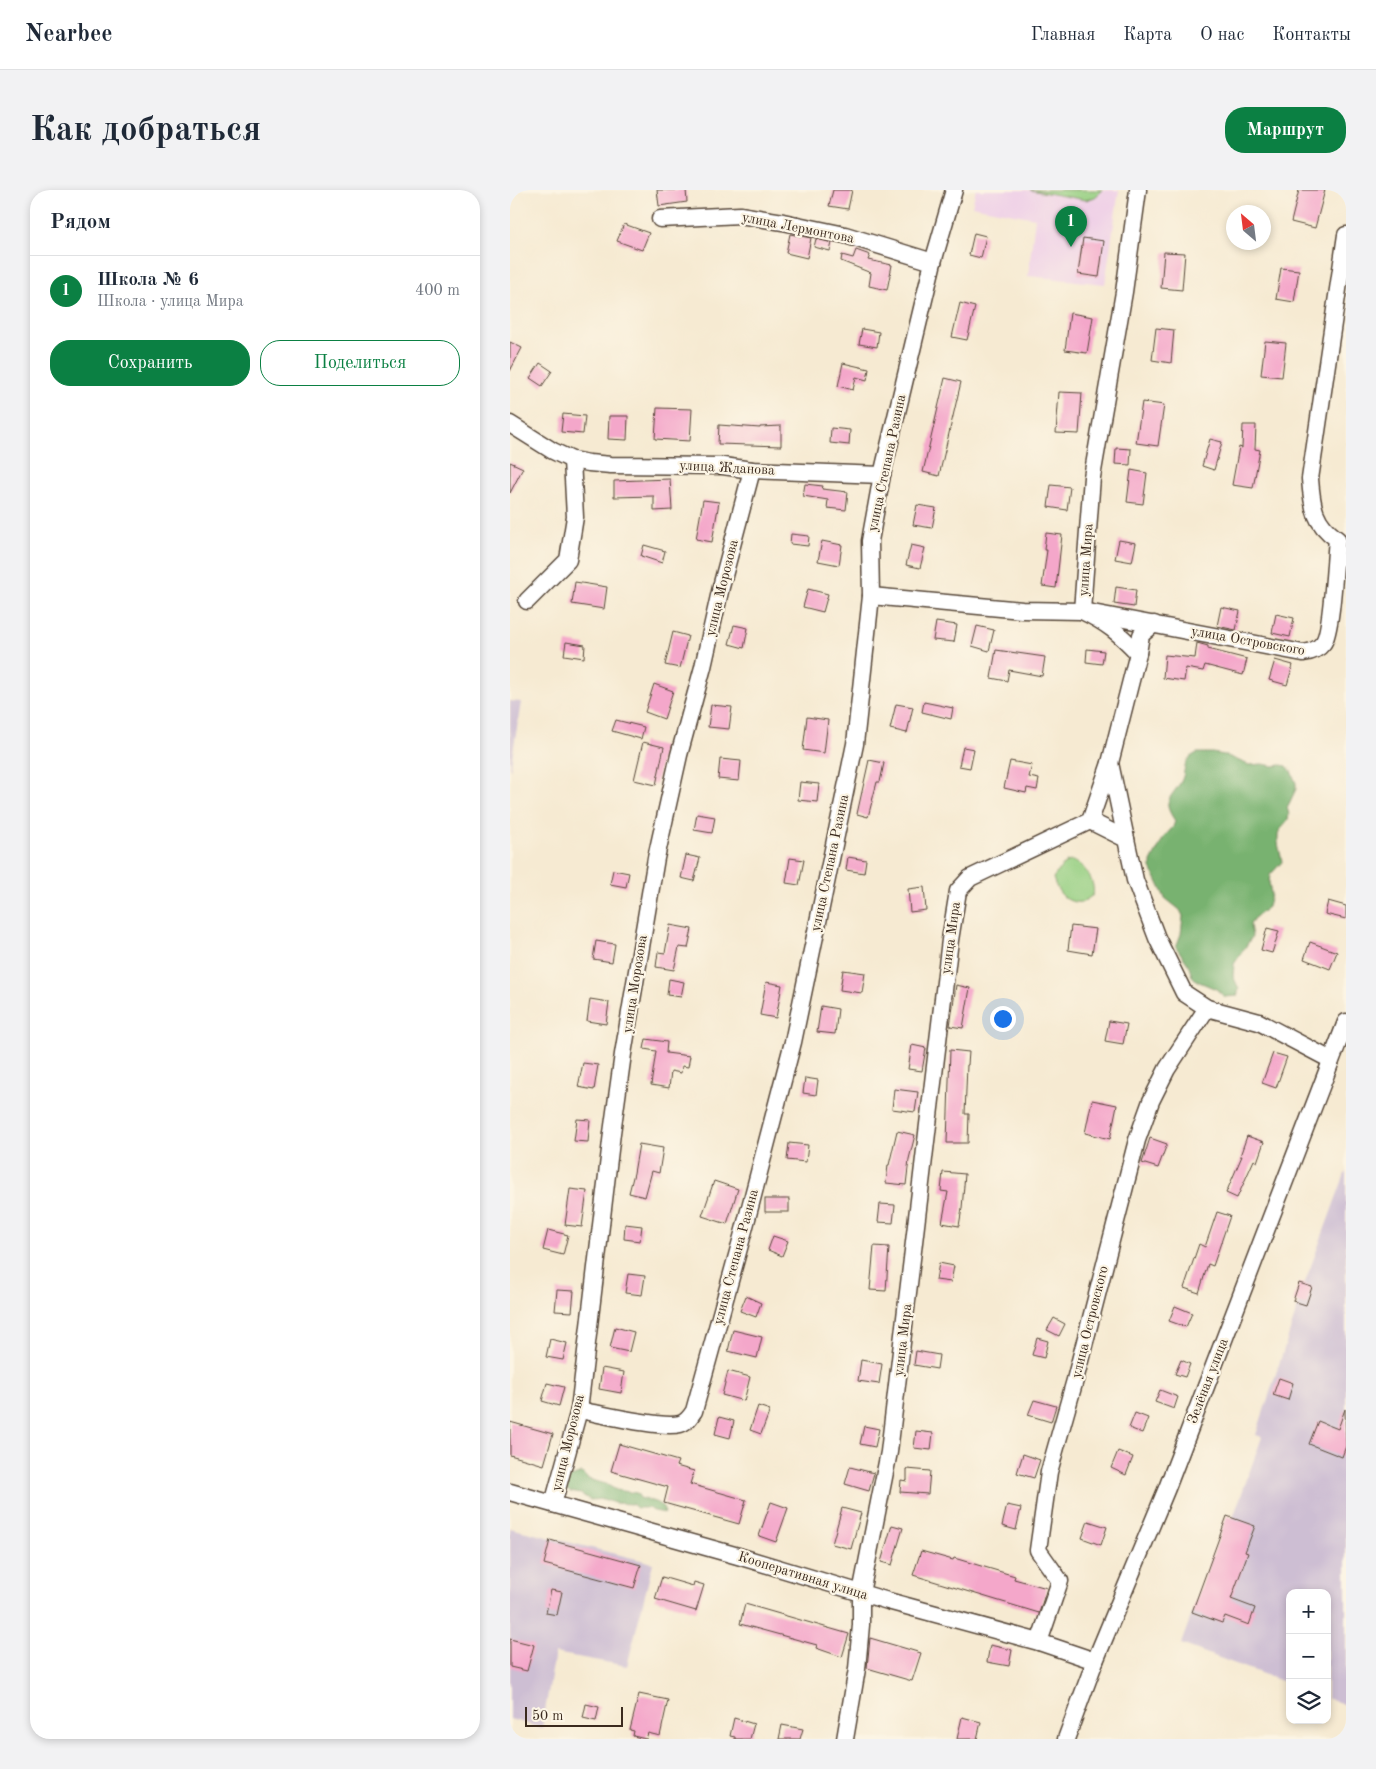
<!DOCTYPE html>
<html lang="ru">
<meta charset="utf-8">
<style>
body{margin:0;font-family:"Old Standard TT",serif;background:#f2f2f3;color:#1f2937}
.controls{position:absolute;right:15px;bottom:15px;display:grid;overflow:hidden;border-radius:10px;box-shadow:0 2px 8px #0003}
.controls button{width:45px;height:45px;display:grid;place-items:center;padding:0;border:0;border-bottom:1px solid #e0e1e3;background:#fff;color:#1f2937;font:25px sans-serif}
.compass{position:absolute;left:716px;top:15px;width:45px;height:45px;border-radius:50%;background:#fff;box-shadow:0 2px 8px #0003;rotate:332deg}
.scale{position:absolute;left:15px;bottom:12px;width:98px;box-sizing:border-box;padding-left:5px;border:2px solid #3b2a1e;border-top:0;font-size:14px;line-height:18px;white-space:nowrap;color:#3b2a1e;-webkit-text-stroke:4px #fcf5e5;paint-order:stroke}
.you{position:absolute;left:492px;top:828px;width:18px;height:18px;margin:-12px;border:4px solid #fff;border-radius:50%;background:#1a73e8;box-shadow:0 0 0 8px #1a73e833}
.badge{display:grid;place-items:center;width:32px;height:32px;border-radius:50%;background:#0b8043;color:#fff;font-size:16px;font-weight:700}
.pin{position:absolute;translate:-50% -41px;filter:drop-shadow(0 1px 2px #0008)}
.pin::after{content:'';position:absolute;top:26px;width:18px;height:15px;background:inherit;clip-path:polygon(0 0,100% 0,50% 100%)}
.list{margin:0;padding:0;list-style:none}
h2{display:flex;justify-content:space-between;align-items:center;height:65px;margin:0;padding:0 20px;font-size:21px}
h2 small{font-size:16px;font-weight:400;color:#747a83}
.list li{display:grid;grid-template-columns:32px 1fr auto;gap:15px;align-items:center;box-sizing:border-box;height:70px;padding:0 20px;border-top:1px solid #e0e1e3}
.list b{display:block;font-size:19px;white-space:nowrap}
.list p{margin:0;font-size:16px;white-space:nowrap;color:#747a83}
.list em{font-size:16px;font-style:normal;color:#747a83}
.actions{display:flex;gap:10px;padding:15px 20px}
.actions a{flex:1;padding:11px 0;border:1px solid #0b8043;border-radius:20px;text-align:center;font-size:18px;color:#0b8043}
.actions .main{background:#0b8043;color:#fff}
.icon{flex:none;width:28px;height:28px;fill:none;stroke:currentColor;stroke-width:2;stroke-linecap:round;stroke-linejoin:round}
.map{position:relative;flex:none;width:836px;height:1549px;overflow:hidden;border-radius:20px}
header{display:flex;align-items:center;gap:30px;box-sizing:border-box;height:70px;padding:0 25px;background:#fff;border-bottom:1px solid #e0e1e3}
header strong{font-size:24px}
nav{display:flex;gap:28px;margin-inline-start:auto;font-size:18px}
.intro{display:flex;align-items:center;justify-content:space-between;box-sizing:border-box;height:120px;padding:0 30px}
h1{margin:0;font-size:35px}
.button{padding:12px 22px;border-radius:20px;background:#0b8043;color:#fff;font-size:18px;font-weight:700}
main{display:flex;gap:30px;padding:0 30px}
aside{flex:1;background:#fff;border-radius:20px;box-shadow:0 2px 8px #0003}
.map>svg:first-child{display:block}
.built{fill:#efd0e7}
.industrial{fill:#cdbed3}
.green{fill:#96cf82;stroke:#687c50}
.forest{fill:#78b270;stroke:#5a6e47}
.building{fill:#f4a7ca}
.lines{fill:none;stroke-linecap:round;stroke-linejoin:round}
.minor-casing{stroke:#574739;stroke-width:19}
.minor{stroke:#fff;stroke-width:16}
.labels{text-anchor:middle;dominant-baseline:central;stroke-width:4.5;stroke-linejoin:round;paint-order:stroke}
.street-label{font-size:14px;fill:#3b2a1e;stroke:#fcf5e5}
</style>
<header>
<strong>Nearbee</strong>
<nav><a>Главная</a><a>Карта</a><a>О нас</a><a>Контакты</a></nav>
</header>
<div class="intro"><h1>Как добраться</h1><a class="button">Маршрут</a></div>
<main>
<aside>
<h2>Рядом<small></small></h2>
<ul class="list">
<li><span class="badge">1</span><div><b>Школа № 6</b><p>Школа · улица Мира</p></div><em>400 m</em></li>
</ul>
<div class="actions"><a class="main">Сохранить</a><a>Поделиться</a></div>
</aside>
<div class="map">
<svg width="836" height="1549" viewBox="0 0 836 1549">
<rect width="100%" height="100%" fill="#fcf5e5"/>
<filter id="ink" filterUnits="userSpaceOnUse"><feTurbulence type="fractalNoise" baseFrequency=".02" numOctaves="2"/><feDisplacementMap in="SourceGraphic" scale="10" xChannelSelector="R" yChannelSelector="G"/><feConvolveMatrix kernelMatrix="1 2 1 2 8 2 1 2 1" color-interpolation-filters="sRGB"/></filter>
<filter id="wash" filterUnits="userSpaceOnUse"><feTurbulence type="fractalNoise" baseFrequency=".0096" numOctaves="4" result="noise"/><feDisplacementMap in="SourceGraphic" scale="20" xChannelSelector="R" yChannelSelector="G"/><feGaussianBlur stdDeviation="1.12" result="paint"/><feColorMatrix in="noise" values="0 0 0 0 0 0 0 0 0 0 0 0 0 0 0 0 0 1.4 0 .05"/><feComposite in="paint" operator="in"/></filter>
<g filter="url(#wash)">
<rect width="100%" height="100%" fill="#f6ead2"/>
<polygon class="built" points="466,0 609,0 595,94 518,86 525,28 462,16"/>
<g class="industrial">
<polygon points="0,511 11,512 0,581"/>
<polygon points="836,981 836,1515 817,1508 817,1403 780,1403 780,1494 671,1454 717,1326 723,1328 752,1247 746,1245 789,1113 796,1115 802,1098 794,1095"/>
<polygon points="0,1338 143,1373 117,1476 45,1463 32,1538 0,1529"/>
</g>
<g class="green">
<polygon points="520,0 593,0 585,7 576,10"/>
<path d="M562 671C575 674 586 693 583 705 580 707 575 711 572 712 556 714 547 702 543 688L552 676 557 673 556 672Z"/>
</g>
<g class="forest">
<path d="M687 563H702L715 565 739 575 752 574 764 576 771 575 777 576 781 581 786 593V599L777 618C784 634 768 633 768 647 767 654 771 664 772 672L760 685 759 692 761 704 758 717 743 729 740 735 742 747 724 774 723 786 729 799 727 806 715 807 706 799 687 791 682 786 678 774 666 757 671 744 673 726 670 720 655 708 641 678V672L654 647 663 637 665 631C662 626 657 619 658 613 659 606 667 599 670 593 678 581 669 572 687 563Z"/>
<path d="M72 1283 78 1289 96 1294 106 1300 127 1303 130 1308C140 1311 152 1311 155 1323L144 1321 138 1318H127L122 1314 104 1313 93 1309 80 1310 71 1304 60 1302 55 1298 56 1291 61 1287Z"/>
</g>
<g id="blocks">
<g class="building">
<polygon points="147,0 176,0 177,12 149,16"/>
<polygon points="323,0 342,0 338,19 319,16"/>
<polygon points="789,0 815,0 805,38 781,32"/>
<polygon points="114,34 139,43 132,60 107,51"/>
<polygon points="464,43 476,46 471,68 459,65"/>
<polygon points="280,44 301,48 297,68 276,63"/>
<polygon points="573,48 594,51 589,87 568,84"/>
<polygon points="306,49 322,53 320,61 304,57"/>
<polygon points="346,60 360,65 358,70 382,75 377,100 359,96 361,83 331,71 332,65 343,68"/>
<polygon points="654,62 675,63 672,100 651,98"/>
<polygon points="771,78 789,80 784,112 766,109"/>
<polygon points="450,113 465,117 457,150 442,147"/>
<polygon points="560,123 583,127 577,163 555,160"/>
<polygon points="646,138 664,140 661,173 642,170"/>
<polygon points="352,139 369,142 367,157 349,154"/>
<polygon points="755,151 776,153 772,187 751,185"/>
<polygon points="0,152 12,158 0,181"/>
<polygon points="30,173 42,181 32,196 20,188"/>
<polygon points="333,173 359,179 357,190 346,187 343,200 328,196"/>
<polygon points="435,188 451,192 429,286 413,282"/>
<polygon points="549,202 572,203 569,244 546,243"/>
<polygon points="632,212 654,215 648,256 626,253"/>
<polygon points="147,218 182,219 180,251 145,249"/>
<polygon points="53,224 75,226 73,244 51,242"/>
<polygon points="99,226 118,226 117,250 98,249"/>
<polygon points="209,235 250,238 250,237 271,236 271,256 208,254"/>
<polygon points="733,235 746,235 745,259 750,260 743,298 722,295 729,257 732,258"/>
<polygon points="321,238 340,240 339,255 320,253"/>
<polygon points="700,249 712,252 704,280 692,276"/>
<polygon points="606,258 621,259 620,275 605,274"/>
<polygon points="0,272 13,278 0,303"/>
<polygon points="621,280 637,283 633,314 617,312"/>
<polygon points="160,289 162,320 144,321 144,306 104,307 104,291"/>
<polygon points="295,294 313,296 312,299 338,302 336,320 317,318 318,310 293,306"/>
<polygon points="541,295 560,297 557,320 538,317"/>
<polygon points="193,310 209,312 202,352 186,349"/>
<polygon points="407,315 426,318 422,338 403,335"/>
<polygon points="536,343 552,345 546,398 532,396 537,360 534,360"/>
<polygon points="281,344 299,346 298,356 280,354"/>
<polygon points="609,350 626,353 622,372 605,369"/>
<polygon points="312,351 332,355 329,375 308,371"/>
<polygon points="134,355 155,361 152,373 131,366"/>
<polygon points="401,355 415,358 410,378 396,375"/>
<polygon points="65,392 97,397 94,419 62,414"/>
<polygon points="606,397 626,400 624,417 604,414"/>
<polygon points="298,399 318,404 313,422 293,417"/>
<polygon points="711,417 730,421 726,440 707,436"/>
<polygon points="766,424 784,428 780,447 762,443"/>
<polygon points="426,432 447,435 444,452 423,450"/>
<polygon points="224,435 238,438 234,458 219,454"/>
<polygon points="467,436 484,440 479,461 462,456"/>
<polygon points="163,442 178,446 170,478 155,475"/>
<polygon points="56,452 75,455 74,468 54,465"/>
<polygon points="687,453 698,456 698,459 737,469 733,485 695,475 693,481 676,478 674,491 653,488 655,465 685,468"/>
<polygon points="577,459 594,461 592,474 576,472"/>
<polygon points="486,460 535,467 532,486 499,480 497,491 481,488"/>
<polygon points="765,470 783,475 777,495 759,490"/>
<polygon points="144,494 163,501 154,529 135,522"/>
<polygon points="414,512 443,518 441,529 412,522"/>
<polygon points="386,514 403,517 397,543 380,539"/>
<polygon points="201,515 222,517 219,539 198,537"/>
<polygon points="297,527 318,530 314,563 293,560"/>
<polygon points="106,530 134,537 131,549 102,541"/>
<polygon points="133,552 154,557 146,595 124,590"/>
<polygon points="453,557 464,559 460,578 449,576"/>
<polygon points="210,569 231,571 229,591 208,589"/>
<polygon points="359,570 374,573 370,592 367,592 358,627 347,624"/>
<polygon points="500,571 522,575 519,587 529,589 527,600 517,598 516,603 494,598"/>
<polygon points="290,592 309,594 307,612 288,610"/>
<polygon points="187,624 205,627 202,643 184,640"/>
<polygon points="176,665 190,668 184,691 171,688"/>
<polygon points="338,667 356,670 354,683 336,680"/>
<polygon points="280,668 294,670 289,695 276,693"/>
<polygon points="103,680 119,683 116,697 100,694"/>
<polygon points="414,697 416,720 400,722 398,699"/>
<polygon points="818,711 836,716 836,729 815,724"/>
<polygon points="160,735 182,739 178,758 169,757 164,780 146,777 148,762 155,763"/>
<polygon points="561,736 586,739 582,764 558,760"/>
<polygon points="757,738 769,741 762,763 751,760"/>
<polygon points="86,751 105,754 102,772 83,769"/>
<polygon points="800,752 827,762 820,779 794,769"/>
<polygon points="333,780 355,783 352,803 330,800"/>
<polygon points="159,789 174,792 171,807 157,805"/>
<polygon points="256,792 272,795 266,828 250,825"/>
<polygon points="446,795 460,798 453,838 440,836"/>
<polygon points="80,809 99,812 96,834 77,831"/>
<polygon points="311,816 328,819 325,844 307,842"/>
<polygon points="599,831 617,834 613,854 595,851"/>
<polygon points="136,849 157,852 156,863 180,866 178,877 172,876 171,883 161,881 159,898 141,895 146,861 134,859"/>
<polygon points="402,855 416,858 412,881 398,879"/>
<polygon points="440,860 459,862 458,875 457,875 455,924 459,924 458,953 437,953"/>
<polygon points="763,863 777,867 766,898 752,893"/>
<polygon points="73,873 88,875 84,900 68,897"/>
<polygon points="295,888 308,890 306,905 293,903"/>
<polygon points="384,899 408,902 405,922 382,919"/>
<polygon points="582,910 607,915 600,949 575,943"/>
<polygon points="67,929 80,930 78,952 64,951"/>
<polygon points="387,941 405,945 399,969 396,995 376,993 378,975 379,975"/>
<polygon points="737,946 754,952 747,972 744,970 727,1008 716,1003 732,966 730,966"/>
<polygon points="640,948 657,954 648,978 632,973"/>
<polygon points="279,953 298,955 296,972 277,970"/>
<polygon points="129,954 153,958 149,983 142,981 135,1007 119,1003 124,983"/>
<polygon points="433,982 455,984 452,1018 449,1036 432,1033 438,1002 431,1001"/>
<polygon points="204,991 228,999 217,1034 192,1026"/>
<polygon points="60,999 77,1001 72,1037 55,1035"/>
<rect x="255" y="1009" width="24" height="13"/>
<polygon points="370,1014 385,1015 383,1033 368,1032"/>
<polygon points="707,1022 720,1026 703,1076 698,1074 689,1103 674,1098 689,1054 695,1057"/>
<polygon points="115,1034 132,1036 130,1051 114,1049"/>
<polygon points="38,1040 58,1045 53,1065 33,1060"/>
<polygon points="263,1046 278,1051 272,1066 258,1060"/>
<polygon points="364,1056 379,1057 376,1101 360,1100"/>
<polygon points="429,1073 444,1076 441,1092 426,1090"/>
<polygon points="118,1084 135,1086 132,1105 115,1103"/>
<polygon points="789,1093 802,1097 796,1115 783,1111"/>
<polygon points="47,1100 64,1101 62,1122 45,1121"/>
<polygon points="236,1106 251,1113 246,1127 230,1121"/>
<polygon points="665,1116 682,1123 676,1137 659,1131"/>
<polygon points="544,1128 555,1134 549,1146 537,1140"/>
<polygon points="105,1137 124,1142 119,1162 100,1158"/>
<polygon points="223,1140 252,1147 247,1168 218,1161"/>
<polygon points="527,1148 538,1151 534,1168 522,1165"/>
<polygon points="40,1149 57,1153 53,1170 36,1167"/>
<polygon points="406,1161 429,1165 427,1179 404,1175"/>
<polygon points="351,1170 372,1174 369,1194 348,1191"/>
<polygon points="671,1170 680,1174 675,1187 665,1184"/>
<polygon points="92,1178 114,1182 111,1203 89,1199"/>
<polygon points="218,1181 240,1187 234,1211 212,1205"/>
<polygon points="769,1188 783,1193 778,1210 763,1205"/>
<polygon points="37,1193 54,1197 49,1216 32,1211"/>
<polygon points="650,1200 668,1207 664,1219 645,1212"/>
<polygon points="524,1210 546,1216 541,1232 518,1225"/>
<polygon points="248,1216 260,1220 251,1244 240,1240"/>
<polygon points="835,1219 836,1256 832,1267 799,1254 808,1231 828,1239"/>
<polygon points="625,1223 638,1228 632,1243 619,1238"/>
<polygon points="209,1227 224,1231 220,1248 205,1244"/>
<polygon points="0,1232 43,1244 34,1275 0,1265"/>
<polygon points="354,1236 369,1239 365,1257 350,1254"/>
<polygon points="406,1241 423,1243 421,1260 404,1258"/>
<polygon points="109,1254 168,1271 166,1276 184,1281 180,1294 236,1310 229,1334 154,1313 158,1297 101,1281"/>
<polygon points="608,1261 623,1267 616,1285 601,1278"/>
<polygon points="513,1264 530,1270 524,1288 507,1283"/>
<polygon points="340,1277 364,1283 359,1301 335,1294"/>
<polygon points="397,1279 420,1281 418,1304 390,1302 391,1290 397,1291"/>
<polygon points="261,1312 278,1318 266,1352 249,1346"/>
<polygon points="497,1315 511,1318 506,1340 492,1336"/>
<polygon points="332,1318 351,1323 341,1359 322,1354"/>
<polygon points="717,1326 745,1336 735,1362 738,1363 721,1409 745,1418 739,1435 715,1426 712,1433 682,1422"/>
<polygon points="578,1331 597,1337 591,1355 572,1348"/>
<polygon points="382,1335 393,1338 382,1375 371,1372"/>
<polygon points="40,1350 131,1375 124,1398 34,1374"/>
<polygon points="411,1361 443,1370 444,1368 505,1386 504,1389 537,1398 529,1423 403,1385"/>
<polygon points="152,1387 183,1396 184,1392 194,1395 186,1421 145,1409"/>
<polygon points="41,1400 52,1402 47,1425 36,1423"/>
<polygon points="235,1414 339,1444 332,1467 306,1458 307,1455 230,1434"/>
<polygon points="360,1448 411,1463 402,1491 357,1478"/>
<polygon points="0,1449 24,1455 17,1481 0,1477"/>
<polygon points="480,1455 502,1460 499,1476 477,1472"/>
<polygon points="129,1504 158,1510 150,1546 138,1543 136,1549 123,1546 124,1541 120,1540"/>
<polygon points="76,1514 89,1517 86,1531 73,1528"/>
<polygon points="452,1527 471,1532 467,1549 447,1549"/>
<polygon points="224,1528 244,1534 240,1549 225,1549 225,1547 220,1546"/>
<polygon points="272,1535 293,1539 290,1549 269,1549"/>
</g>
</g>
</g>
<g filter="url(#ink)">
<use href="#blocks" fill-opacity="0" stroke="#574739" stroke-width="1"/>
<g class="lines">
<g class="minor-casing">
<g id="minor">
<polyline points="150,29 230,25 273,32 335,45 423,72"/>
<polyline points="0,234 43,261 62,270 79,273 101,275 213,276 242,280 372,285"/>
<path d="M361 406 512 420 572 421 793 463C801 462 808 460 813 453 822 442 825 368 827 349 804 333 802 316 800 289L836 45"/>
<polyline points="17,411 58,370 65,327 62,270"/>
<polyline points="628,463 631,445 644,434"/>
<polyline points="600,573 616,649"/>
<polyline points="580,631 616,649 625,690 647,748 674,803 697,818 749,832 821,870"/>
<path d="M69 1220C91 1224 151 1239 170 1234 177 1232 180 1227 184 1221L234 1040 283 852 345 554 361 406 360 351 372 285 423 72 444 0"/>
<polyline points="0,1302 228,1366 378,1411 529,1452 585,1471"/>
<polyline points="43,1314 69,1220 102,943 113,864 146,668 169,565 193,477 211,397 242,280"/>
<polyline points="529,1452 550,1391 528,1360 539,1282 565,1190 627,950 641,911 657,879 697,818"/>
<path d="M335 1549 347 1479 351 1435V1403L379 1262 440 750 448 701 460 688 580 631 600 573 628 463C609 443 597 433 572 421L582 287 614 102 628 0"/>
<polyline points="556,1549 585,1471 657,1298 836,832"/>
</g>
</g>
<use href="#minor" class="minor"/>
</g>
</g>
<g class="labels">
<g class="street-label">
<text transform="translate(288 38) rotate(11)">улица Лермонтова</text>
<text transform="translate(377 273) rotate(-78)">улица Степана Разина</text>
<text transform="translate(217 278) rotate(3)">улица Жданова</text>
<text transform="translate(576 370) rotate(-86)">улица Мира</text>
<text transform="translate(212 398) rotate(-76)">улица Морозова</text>
<text transform="translate(738 451) rotate(10)">улица Островского</text>
<text transform="translate(320 673) rotate(-78)">улица Степана Разина</text>
<text transform="translate(441 748) rotate(-82)">улица Мира</text>
<text transform="translate(125 794) rotate(-81)">улица Морозова</text>
<text transform="translate(226 1067) rotate(-75)">улица Степана Разина</text>
<text transform="translate(580 1132) rotate(-76)">улица Островского</text>
<text transform="translate(393 1150) rotate(-83)">улица Мира</text>
<text transform="translate(698 1191) rotate(-69)">Зелёная улица</text>
<text transform="translate(58 1253) rotate(-76)">улица Морозова</text>
<text transform="translate(293 1386) rotate(17)">Кооперативная улица</text>
</g>
</g>
</svg>
<div class="controls">
<button>+</button>
<button>−</button>
<button><svg class="icon" aria-label="layers" viewBox="0 0 24 24"><path d="M12 4l9 5-9 5-9-5zM3 14l9 5 9-5"/></svg></button>
</div>
<svg class="compass" viewBox="-18 -18 36 36"><path d="M0-13l5 13h-10z" fill="#e53935"/><path d="M0 13l5-13h-10z" fill="#747a83"/></svg>
<div class="scale">50 m</div>
<div class="you"></div>
<div class="pin badge" style="left:561px;top:57px">1</div>
</div>
</main>
